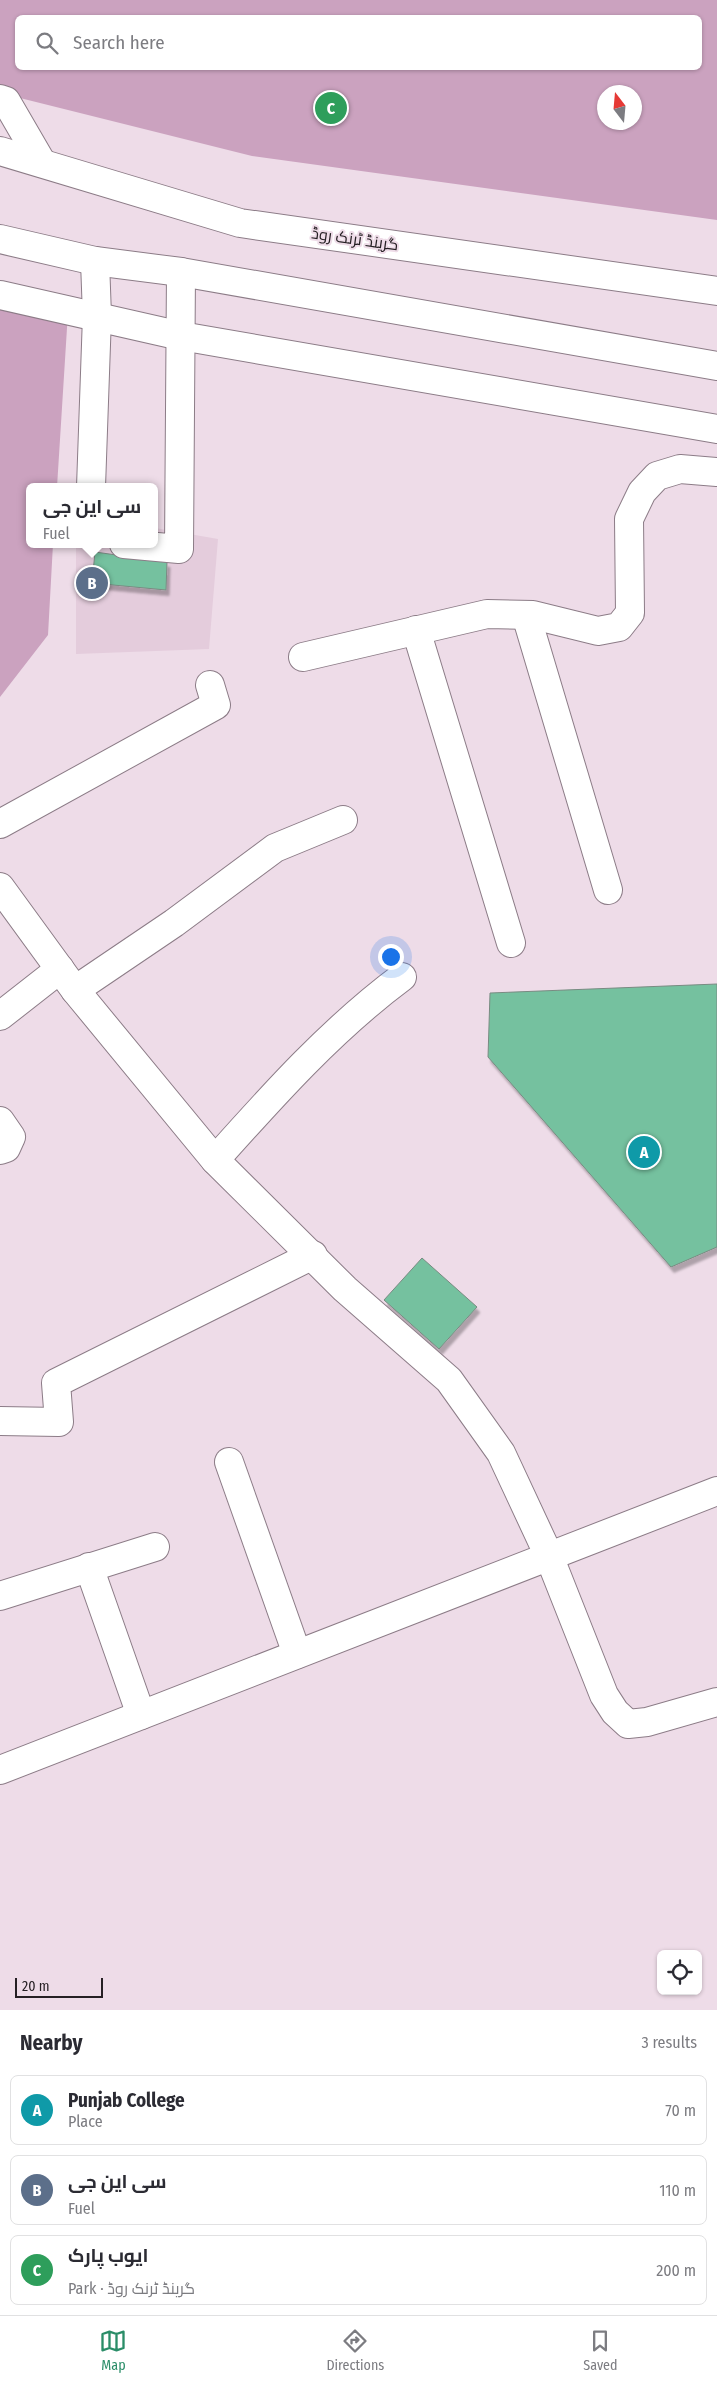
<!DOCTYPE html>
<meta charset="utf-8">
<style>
body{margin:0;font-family:"Fira Sans Condensed",Cairo,sans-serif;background:#f7f7f7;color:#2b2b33}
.controls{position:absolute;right:15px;bottom:15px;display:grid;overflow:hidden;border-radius:8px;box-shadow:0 1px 4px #0004}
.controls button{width:45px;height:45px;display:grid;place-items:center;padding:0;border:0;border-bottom:1px solid #e1e1e2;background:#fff;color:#2b2b33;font:25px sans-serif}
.compass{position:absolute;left:597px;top:85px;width:45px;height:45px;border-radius:50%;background:#fff;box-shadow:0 1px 4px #0004;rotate:344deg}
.scale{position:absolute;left:15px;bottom:12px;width:88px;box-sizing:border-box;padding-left:5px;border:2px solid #262024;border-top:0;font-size:14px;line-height:18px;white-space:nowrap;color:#262024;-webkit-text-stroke:4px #eedce8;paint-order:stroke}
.you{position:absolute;left:390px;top:956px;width:18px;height:18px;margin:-12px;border:4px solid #fff;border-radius:50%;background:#1a73e8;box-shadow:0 0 0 8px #1a73e833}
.badge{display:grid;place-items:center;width:32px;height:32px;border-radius:50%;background:#2a8d68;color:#fff;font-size:16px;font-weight:700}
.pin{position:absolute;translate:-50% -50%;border:2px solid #fff;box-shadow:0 1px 5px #0006}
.popup{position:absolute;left:26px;top:483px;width:132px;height:65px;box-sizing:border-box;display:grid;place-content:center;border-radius:8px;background:#fff;filter:drop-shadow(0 1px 4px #0005);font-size:16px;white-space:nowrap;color:#7c7c81}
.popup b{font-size:19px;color:#2b2b33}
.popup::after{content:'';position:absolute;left:50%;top:100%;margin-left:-10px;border:10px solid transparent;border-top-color:#fff}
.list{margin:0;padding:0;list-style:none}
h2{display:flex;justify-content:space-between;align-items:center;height:65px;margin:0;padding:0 20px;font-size:21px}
h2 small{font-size:16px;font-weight:400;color:#7c7c81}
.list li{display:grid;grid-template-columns:32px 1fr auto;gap:15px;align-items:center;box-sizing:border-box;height:70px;margin:0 10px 10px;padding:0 10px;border:1px solid #e1e1e2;border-radius:8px}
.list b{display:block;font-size:19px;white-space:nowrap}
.list p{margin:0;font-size:16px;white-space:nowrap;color:#7c7c81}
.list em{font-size:16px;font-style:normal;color:#7c7c81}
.icon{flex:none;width:28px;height:28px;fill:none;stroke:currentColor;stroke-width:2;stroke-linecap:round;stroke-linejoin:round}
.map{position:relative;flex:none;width:717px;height:2010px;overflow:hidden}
.search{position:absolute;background:#fff;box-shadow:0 1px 4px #0004;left:15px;right:15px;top:15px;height:55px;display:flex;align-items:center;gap:12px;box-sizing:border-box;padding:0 18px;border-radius:8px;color:#7c7c81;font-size:19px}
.sheet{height:305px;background:#fff}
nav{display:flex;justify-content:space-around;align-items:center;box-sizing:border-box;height:70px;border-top:1px solid #e1e1e2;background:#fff;font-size:14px;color:#7c7c81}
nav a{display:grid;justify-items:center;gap:2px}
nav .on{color:#2a8d68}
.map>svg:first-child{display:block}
.built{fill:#e4ccdc}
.green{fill:#cba2bf;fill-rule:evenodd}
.building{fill:#75c19f;stroke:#798b82;filter:url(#shadow)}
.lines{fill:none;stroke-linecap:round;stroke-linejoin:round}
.minor-casing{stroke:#8c7c87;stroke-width:30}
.highway-casing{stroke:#8c7c87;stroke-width:30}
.minor{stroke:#fff;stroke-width:28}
.highway{stroke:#fff;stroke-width:28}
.labels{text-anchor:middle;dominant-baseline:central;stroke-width:4;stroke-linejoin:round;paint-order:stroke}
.street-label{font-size:16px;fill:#262024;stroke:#eedce8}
</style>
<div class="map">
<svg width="717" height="2010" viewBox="0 0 717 2010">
<defs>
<filter id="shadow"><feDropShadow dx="3" dy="5.5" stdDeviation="1" flood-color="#0004"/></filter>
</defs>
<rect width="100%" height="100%" fill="#eedce8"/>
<polygon class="built" points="155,528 218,539 209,649 76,654 76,544 154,544"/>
<g class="green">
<path d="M0 0H717V220L252 156 0 93ZM18 18H700V68H18ZM604 92H634V122H604Z"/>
<polygon points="0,295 68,312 57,487 29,487 29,544 53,544 48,635 0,697"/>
</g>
<g class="building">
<polygon points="95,552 167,562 166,590 92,583"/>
<polygon points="717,984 717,1247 671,1267 488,1057 490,993"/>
<polygon points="422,1258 477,1307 439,1349 384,1300"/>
</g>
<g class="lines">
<g class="minor-casing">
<g id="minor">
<polyline points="0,99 6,101 42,163"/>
<polyline points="0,295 181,336 717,429"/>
<polyline points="91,487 97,316 95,261"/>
<polyline points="124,544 179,549 181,272"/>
<polyline points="526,615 608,890"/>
<polyline points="416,630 511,943"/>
<polyline points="303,657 487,614 533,615 598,631 619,627 630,613 629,519 642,492 657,476 680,469 717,472"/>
<polyline points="0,824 216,705 210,685"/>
<polyline points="0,887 75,990 215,1160 345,1289 449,1380 501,1453 549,1556 604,1695 615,1712 628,1724 647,1722 717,1702"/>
<polyline points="75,990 174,923 275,848 343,820"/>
<polyline points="0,1016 60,969"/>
<polyline points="0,1121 11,1137 6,1148 0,1150"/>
<path d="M215 1160C273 1095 332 1029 402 977"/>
<polyline points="0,1421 59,1422 56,1383 313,1255"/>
<polyline points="229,1462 297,1654"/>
<polyline points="89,1567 141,1715"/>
<polyline points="0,1596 155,1547"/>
<polyline points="0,1770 717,1491"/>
</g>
</g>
<g class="highway-casing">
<g id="highway">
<polyline points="0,151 240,223 717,291"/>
<polyline points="0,239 95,261 181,272 717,366"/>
</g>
</g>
<use href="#minor" class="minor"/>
<use href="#highway" class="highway"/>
</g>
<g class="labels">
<g class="street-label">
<text transform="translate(355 239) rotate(8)">گرینڈ ٹرنک روڈ</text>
</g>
</g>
</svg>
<div class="controls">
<button><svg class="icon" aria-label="locate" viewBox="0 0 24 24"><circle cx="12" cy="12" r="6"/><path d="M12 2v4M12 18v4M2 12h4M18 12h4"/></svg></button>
</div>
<svg class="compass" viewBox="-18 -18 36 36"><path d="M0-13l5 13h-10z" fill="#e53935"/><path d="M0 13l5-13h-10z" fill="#7c7c81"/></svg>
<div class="scale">20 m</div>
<div class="you"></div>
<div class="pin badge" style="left:644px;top:1152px;background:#0f9aa8">A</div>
<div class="pin badge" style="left:92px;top:583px;background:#5c6f8a">B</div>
<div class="popup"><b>سی این جی</b>Fuel</div>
<div class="pin badge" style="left:331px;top:108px;background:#2e9e5b">C</div>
<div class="search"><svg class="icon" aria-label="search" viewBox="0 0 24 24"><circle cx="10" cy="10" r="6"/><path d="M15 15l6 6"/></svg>Search here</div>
</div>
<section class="sheet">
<h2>Nearby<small>3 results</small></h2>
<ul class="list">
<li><span class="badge" style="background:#0f9aa8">A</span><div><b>Punjab College</b><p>Place</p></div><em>70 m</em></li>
<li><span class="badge" style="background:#5c6f8a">B</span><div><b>سی این جی</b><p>Fuel</p></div><em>110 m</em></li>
<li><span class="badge" style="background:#2e9e5b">C</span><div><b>ایوب پارک</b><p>Park · گرینڈ ٹرنک روڈ</p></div><em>200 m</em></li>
</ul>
</section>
<nav>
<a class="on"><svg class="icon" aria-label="map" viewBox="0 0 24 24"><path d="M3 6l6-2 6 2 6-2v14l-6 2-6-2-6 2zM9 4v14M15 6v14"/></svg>Map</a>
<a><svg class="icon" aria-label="directions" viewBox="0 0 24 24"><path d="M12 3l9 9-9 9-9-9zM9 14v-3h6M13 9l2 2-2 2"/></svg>Directions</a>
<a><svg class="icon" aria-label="saved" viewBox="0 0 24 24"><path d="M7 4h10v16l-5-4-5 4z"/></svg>Saved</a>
</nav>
